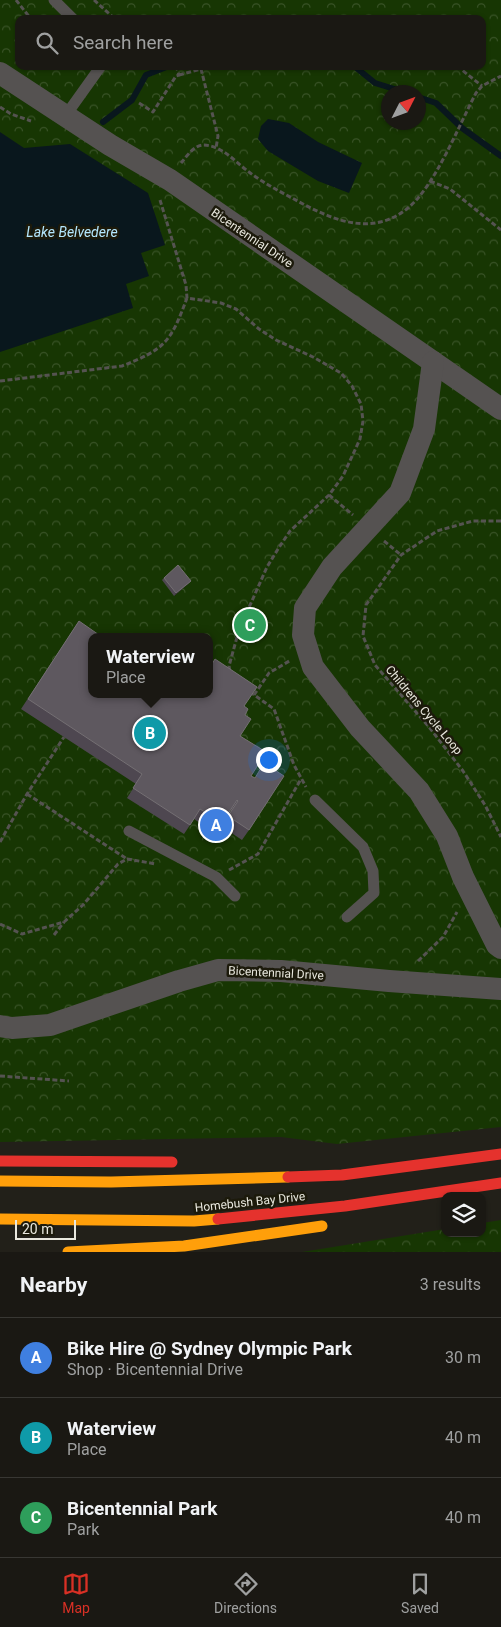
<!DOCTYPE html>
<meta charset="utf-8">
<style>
body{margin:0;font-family:Roboto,sans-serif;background:#23211c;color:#f1f3f6}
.controls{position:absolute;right:15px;bottom:15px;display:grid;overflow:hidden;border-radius:10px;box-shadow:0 1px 4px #0004}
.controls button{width:45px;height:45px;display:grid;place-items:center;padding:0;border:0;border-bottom:1px solid #383733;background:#1a1813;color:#f1f3f6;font:25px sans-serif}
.compass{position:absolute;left:381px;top:85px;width:45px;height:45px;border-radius:50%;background:#1a1813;box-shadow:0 1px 4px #0004;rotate:48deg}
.scale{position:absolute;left:15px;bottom:12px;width:61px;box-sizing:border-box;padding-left:5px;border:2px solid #e9e8de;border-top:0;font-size:14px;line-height:18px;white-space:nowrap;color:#e9e8de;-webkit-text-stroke:4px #1c1a0b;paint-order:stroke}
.you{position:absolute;left:268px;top:759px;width:18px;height:18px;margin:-12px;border:4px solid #fff;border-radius:50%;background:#1a73e8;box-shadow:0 0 0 8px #1a73e833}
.badge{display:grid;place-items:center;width:32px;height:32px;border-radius:50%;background:#d93025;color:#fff;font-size:16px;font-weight:700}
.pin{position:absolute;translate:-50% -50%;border:2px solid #fff;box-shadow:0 1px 5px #0006}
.popup{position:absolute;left:88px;top:633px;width:125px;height:65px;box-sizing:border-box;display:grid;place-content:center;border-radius:10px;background:#1a1813;filter:drop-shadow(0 1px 4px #0005);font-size:16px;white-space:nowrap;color:#9fa0a0}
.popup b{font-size:19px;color:#f1f3f6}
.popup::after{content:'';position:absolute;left:50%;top:100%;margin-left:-10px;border:10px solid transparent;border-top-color:#1a1813}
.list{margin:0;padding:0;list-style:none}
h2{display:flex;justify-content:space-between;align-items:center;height:65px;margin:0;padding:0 20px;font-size:21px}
h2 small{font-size:16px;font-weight:400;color:#9fa0a0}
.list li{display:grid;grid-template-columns:32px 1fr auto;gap:15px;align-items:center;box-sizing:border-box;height:80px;padding:0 20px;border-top:1px solid #383733}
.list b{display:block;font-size:19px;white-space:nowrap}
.list p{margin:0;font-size:16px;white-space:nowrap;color:#9fa0a0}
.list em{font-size:16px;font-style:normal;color:#9fa0a0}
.icon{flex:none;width:28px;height:28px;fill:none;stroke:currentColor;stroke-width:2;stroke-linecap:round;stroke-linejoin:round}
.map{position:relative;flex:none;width:501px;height:1252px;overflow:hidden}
.search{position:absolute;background:#1a1813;box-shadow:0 1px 4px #0004;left:15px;right:15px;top:15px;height:55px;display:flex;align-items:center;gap:12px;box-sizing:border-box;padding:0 18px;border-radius:10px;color:#9fa0a0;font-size:19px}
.sheet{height:305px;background:#1a1813}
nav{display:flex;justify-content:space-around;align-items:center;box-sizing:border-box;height:70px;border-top:1px solid #383733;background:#1a1813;font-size:14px;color:#9fa0a0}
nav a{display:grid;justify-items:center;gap:2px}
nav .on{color:#d93025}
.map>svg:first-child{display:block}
.park{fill:url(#park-crowns);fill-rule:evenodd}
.water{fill:#09171d}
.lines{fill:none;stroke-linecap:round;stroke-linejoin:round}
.stream{stroke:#09171d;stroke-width:6}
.path{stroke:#555351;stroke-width:3;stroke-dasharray:5 2.5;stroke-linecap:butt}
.lane{stroke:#555251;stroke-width:11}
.street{stroke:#555251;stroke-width:22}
.slow{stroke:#ff9f0a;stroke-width:11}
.jam{stroke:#e5322d;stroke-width:11}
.wall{fill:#4e4750}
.shaded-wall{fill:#353033}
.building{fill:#5e585f;stroke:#746f73}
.labels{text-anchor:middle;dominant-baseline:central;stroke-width:5;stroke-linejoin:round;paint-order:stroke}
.street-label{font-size:12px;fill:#e9e8de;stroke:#1c1a0b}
.water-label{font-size:14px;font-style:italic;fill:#b4e7fe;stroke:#1c1a0b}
</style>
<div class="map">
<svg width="501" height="1252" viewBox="0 0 501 1252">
<defs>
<pattern id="park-crowns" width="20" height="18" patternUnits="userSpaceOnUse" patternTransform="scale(1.25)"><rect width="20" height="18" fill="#173603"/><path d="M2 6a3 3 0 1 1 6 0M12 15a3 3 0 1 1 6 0" fill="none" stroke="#395327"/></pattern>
</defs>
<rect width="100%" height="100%" fill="#222019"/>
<g class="park">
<path d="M0 0H501V1127L337 1144 281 1137 0 1142ZM19 19H482V66H19ZM388 92H418V122H388ZM91 637H209V694H91Z"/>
<polygon points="501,1220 501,1252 302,1252 445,1229 445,1233 482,1233 482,1223"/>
</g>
<g class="water">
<polygon points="268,119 289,123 318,142 362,163 349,193 318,181 268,151 258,139 261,126"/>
<polygon points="0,132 24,148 70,144 148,193 165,245 141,253 149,276 126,284 133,308 0,352"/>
</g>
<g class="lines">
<g class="stream">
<polyline points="354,66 375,83 404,92"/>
<polyline points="418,97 436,103 462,128 501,156"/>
<polyline points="103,122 132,100 146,75 169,66"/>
</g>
<g class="path">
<polyline points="16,0 31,19"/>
<polyline points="94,0 115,19"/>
<polyline points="457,66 482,86"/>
<polyline points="179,75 201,69 218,136 216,148"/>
<polyline points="139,103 153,112 176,76 179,75 176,66"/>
<polyline points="0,107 11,114 31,121"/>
<path d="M181 163C187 156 194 145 204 145 223 146 235 162 249 172 262 182 277 190 292 198 328 218 370 239 408 208 435 186 459 125 476 93L482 86 501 76"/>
<polyline points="430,181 450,189 501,230"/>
<polyline points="160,200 186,285 187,298 221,303 236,309 259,329 276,340 313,357 341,373 352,386 361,404 363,421 360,439 343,476 329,495 290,531 278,549 267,567 239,630 229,666 230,672"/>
<path d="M0 381 122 366C166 349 171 341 187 298"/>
<polyline points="329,495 353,515"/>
<polyline points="501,521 473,521 437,531 401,555 366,605 363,636 375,665 429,727 463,771 485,805 501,837"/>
<polyline points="384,541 401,555"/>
<polyline points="157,636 159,637"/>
<polyline points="250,692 274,709 294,765 306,787"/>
<polyline points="254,695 269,673 291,660"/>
<polyline points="27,794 127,859"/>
<polyline points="0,842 27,794 64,737"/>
<polyline points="229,870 258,854 301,779"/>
<polyline points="0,924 22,934 64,922 83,905 118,864 127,859 156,864"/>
<polyline points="54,935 64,922"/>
<polyline points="418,961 443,937 457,912"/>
<polyline points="0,1076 69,1081"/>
</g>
<g class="lane">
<polyline points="54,0 73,19"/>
<polyline points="66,115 101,66"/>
<polyline points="315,800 363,847 373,871 374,893 347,917"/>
<polyline points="129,831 216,877 235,896"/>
</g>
<g class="street">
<polyline points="0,73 110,145 170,180 501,409"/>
<polyline points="433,362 424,429 400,493 332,567 305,608 303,635 313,667 360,728 419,791 447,836 463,877 497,945 501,948"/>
<polyline points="0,1026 12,1028 50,1025 179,981 218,970 281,971 389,981 501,989"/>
</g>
<g class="slow">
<polyline points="0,1181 111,1182 288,1177"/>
<polyline points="0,1219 194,1221 218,1219"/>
<polyline points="68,1252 184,1246 322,1226"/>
</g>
<g class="jam">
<polyline points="0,1161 172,1162"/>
<polyline points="288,1177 342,1175 501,1154"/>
<polyline points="218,1219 345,1206 501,1183"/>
</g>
</g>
<g class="wall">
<polygon points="164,578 191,581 189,583 174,596 162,580"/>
<polygon points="79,621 91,637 209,694 209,668 215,659 244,706 245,715 240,736 251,776 249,830 242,840 221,826 231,810 230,810 215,833 194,819 184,834 127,798 136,784 21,709"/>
</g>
<polygon class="shaded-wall" points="191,581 189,583 174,596 176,593"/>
<g class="building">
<polygon points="178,565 191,581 176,593 164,578"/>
<polygon points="79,621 102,637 91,637 91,694 209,694 209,669 215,659 257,687 244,706 248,709 245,715 251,719 240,736 266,752 251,776 255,778 264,763 284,776 249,830 228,816 238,801 237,800 222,823 200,809 190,825 133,788 142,774 28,699"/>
</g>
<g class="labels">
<g class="street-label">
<text transform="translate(252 238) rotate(34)">Bicentennial Drive</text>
<text transform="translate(424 710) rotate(50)">Childrens Cycle Loop</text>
<text transform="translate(276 973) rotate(3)">Bicentennial Drive</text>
<text transform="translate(250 1202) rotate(-6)">Homebush Bay Drive</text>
</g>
<g class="water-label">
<text x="72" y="232">Lake Belvedere</text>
</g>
</g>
</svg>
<div class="controls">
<button><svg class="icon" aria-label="layers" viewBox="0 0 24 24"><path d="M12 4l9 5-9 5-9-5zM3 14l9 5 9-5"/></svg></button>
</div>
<svg class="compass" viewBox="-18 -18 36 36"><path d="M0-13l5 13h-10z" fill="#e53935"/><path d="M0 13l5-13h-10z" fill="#9fa0a0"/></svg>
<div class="scale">20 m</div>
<div class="you"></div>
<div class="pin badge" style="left:216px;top:825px;background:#3f7fe0">A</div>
<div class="pin badge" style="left:150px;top:733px;background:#0f9aa8">B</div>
<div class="popup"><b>Waterview</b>Place</div>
<div class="pin badge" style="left:250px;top:625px;background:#2e9e5b">C</div>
<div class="search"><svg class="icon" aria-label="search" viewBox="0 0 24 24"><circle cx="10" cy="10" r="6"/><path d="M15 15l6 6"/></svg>Search here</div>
</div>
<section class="sheet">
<h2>Nearby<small>3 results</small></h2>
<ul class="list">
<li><span class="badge" style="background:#3f7fe0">A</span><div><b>Bike Hire @ Sydney Olympic Park</b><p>Shop · Bicentennial Drive</p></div><em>30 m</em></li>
<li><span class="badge" style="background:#0f9aa8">B</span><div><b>Waterview</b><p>Place</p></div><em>40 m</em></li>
<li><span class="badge" style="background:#2e9e5b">C</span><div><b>Bicentennial Park</b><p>Park</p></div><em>40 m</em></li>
</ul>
</section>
<nav>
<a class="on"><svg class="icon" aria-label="map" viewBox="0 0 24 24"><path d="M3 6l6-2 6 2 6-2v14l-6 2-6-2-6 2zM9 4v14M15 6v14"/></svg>Map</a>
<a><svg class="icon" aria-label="directions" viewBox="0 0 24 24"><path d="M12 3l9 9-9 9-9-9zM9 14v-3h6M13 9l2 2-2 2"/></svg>Directions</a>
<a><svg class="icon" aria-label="saved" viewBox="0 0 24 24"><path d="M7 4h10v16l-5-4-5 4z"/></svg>Saved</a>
</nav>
